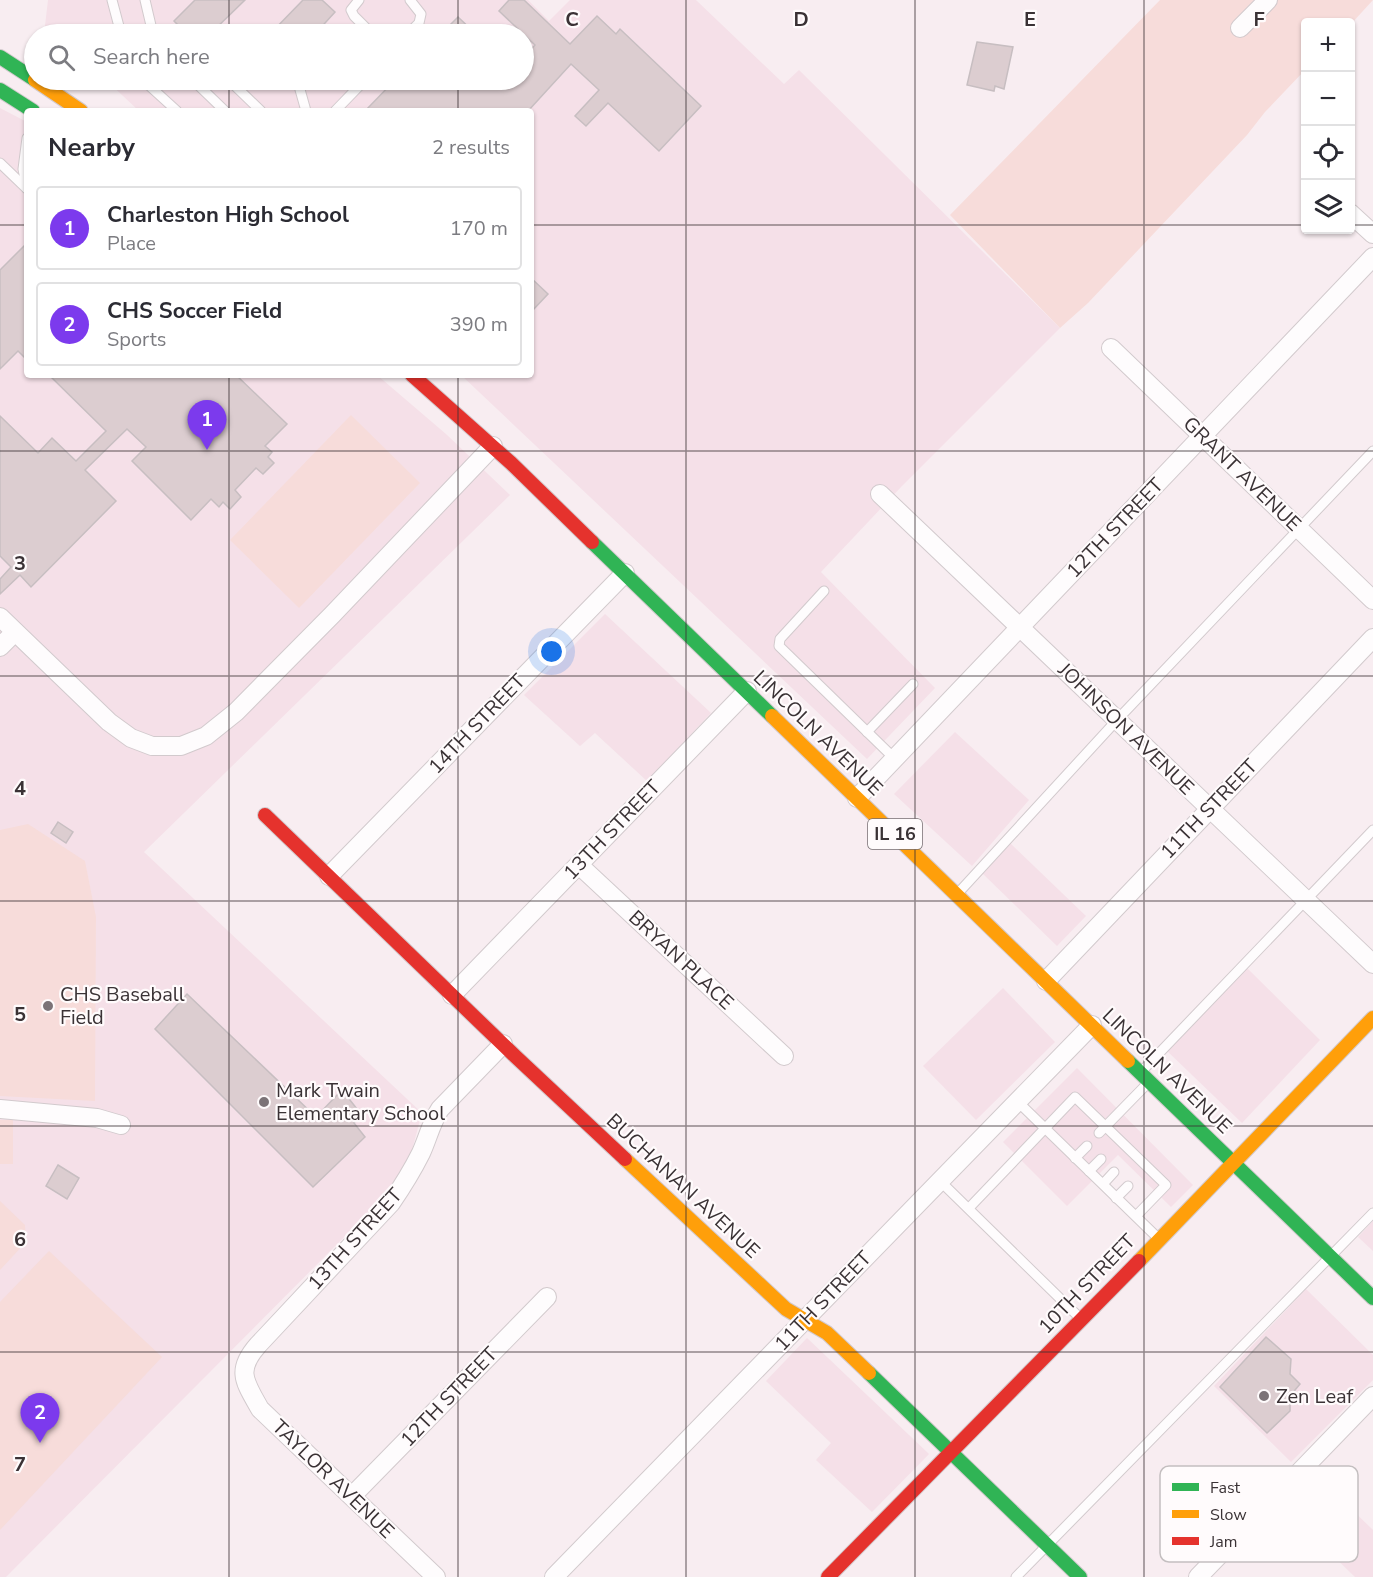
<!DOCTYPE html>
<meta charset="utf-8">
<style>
body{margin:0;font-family:"Nunito Sans",sans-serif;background:#f2f2f3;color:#2b2b33}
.controls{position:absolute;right:18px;top:18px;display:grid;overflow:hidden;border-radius:6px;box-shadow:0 2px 4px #0004}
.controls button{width:54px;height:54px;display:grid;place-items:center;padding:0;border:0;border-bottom:2px solid #e1e1e2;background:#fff;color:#2b2b33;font:30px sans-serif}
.you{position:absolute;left:552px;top:652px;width:21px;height:21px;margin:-15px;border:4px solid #fff;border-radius:50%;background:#1a73e8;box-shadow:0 0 0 9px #1a73e833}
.badge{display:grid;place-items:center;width:39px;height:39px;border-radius:50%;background:#7c3aed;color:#fff;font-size:20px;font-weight:700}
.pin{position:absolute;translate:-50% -50px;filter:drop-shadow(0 2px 3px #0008)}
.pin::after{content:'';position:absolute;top:32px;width:21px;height:18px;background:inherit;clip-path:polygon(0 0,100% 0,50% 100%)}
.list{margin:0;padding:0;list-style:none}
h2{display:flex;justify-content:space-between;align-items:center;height:78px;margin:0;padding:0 24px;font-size:26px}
h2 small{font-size:20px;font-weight:400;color:#7c7c81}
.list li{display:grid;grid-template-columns:39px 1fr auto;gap:18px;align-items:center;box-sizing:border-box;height:84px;margin:0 12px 12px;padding:0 12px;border:2px solid #e1e1e2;border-radius:6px}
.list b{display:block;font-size:22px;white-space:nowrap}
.list p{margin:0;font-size:20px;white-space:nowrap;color:#7c7c81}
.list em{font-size:20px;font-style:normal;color:#7c7c81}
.icon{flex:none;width:33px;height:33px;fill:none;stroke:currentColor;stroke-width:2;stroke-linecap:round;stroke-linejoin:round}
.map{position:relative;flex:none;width:1373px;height:1577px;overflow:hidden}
.search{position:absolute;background:#fff;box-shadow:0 2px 4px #0004;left:24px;top:24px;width:510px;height:66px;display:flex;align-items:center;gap:15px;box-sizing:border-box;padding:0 21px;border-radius:33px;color:#7c7c81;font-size:22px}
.panel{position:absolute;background:#fff;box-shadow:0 2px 4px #0004;left:24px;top:108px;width:510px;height:270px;border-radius:6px}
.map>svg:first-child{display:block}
.built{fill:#f5e0e8}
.green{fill:#f7dcda}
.building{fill:#dccdd0;stroke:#c7bec1;stroke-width:1.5}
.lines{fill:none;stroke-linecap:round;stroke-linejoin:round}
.lane-casing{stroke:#d2cacd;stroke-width:11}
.street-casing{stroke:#d2cacd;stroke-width:20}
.fast-casing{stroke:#d2cacd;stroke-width:16}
.slow-casing{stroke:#d2cacd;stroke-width:16}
.jam-casing{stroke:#d2cacd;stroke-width:16}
.lane{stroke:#fefcfd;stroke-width:9}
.street{stroke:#fefcfd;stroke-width:18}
.fast{stroke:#30b455;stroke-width:14}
.slow{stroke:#ff9f0a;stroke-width:14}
.jam{stroke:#e5322d;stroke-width:14}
.grid{fill:none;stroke:#3a3235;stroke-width:1.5;stroke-opacity:0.55}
.poi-dot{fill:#7c7377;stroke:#fffbfc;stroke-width:2}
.labels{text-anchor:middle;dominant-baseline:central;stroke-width:4.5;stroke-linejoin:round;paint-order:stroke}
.shield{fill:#fffbfc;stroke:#756e71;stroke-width:1.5}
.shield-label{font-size:18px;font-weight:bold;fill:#3a3235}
.street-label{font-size:20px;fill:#3a3235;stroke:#fffbfc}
.poi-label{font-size:20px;fill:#3a3235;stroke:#fffbfc;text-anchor:start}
.key{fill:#fffbfc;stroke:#c4bfc0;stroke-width:1.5}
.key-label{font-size:16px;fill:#3a3235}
.grid-label{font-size:20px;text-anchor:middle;font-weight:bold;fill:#3a3235;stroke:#fffbfc;stroke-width:4.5;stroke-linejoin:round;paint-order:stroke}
</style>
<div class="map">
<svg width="1373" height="1577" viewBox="0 0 1373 1577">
<rect width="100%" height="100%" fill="#f8edf1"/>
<g class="built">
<polygon points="48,0 528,0 549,21 570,0 696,0 784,84 799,70 1060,328 902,486 821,572 935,688 867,759 461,375 531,375 531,111 139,111 106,80 524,80 524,34 44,34"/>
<polygon points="0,108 27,122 27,375 377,375 446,434 510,495 144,852 422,1113 409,1161 379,1202 6,1577 0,1577"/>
<polygon points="605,614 711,713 647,781 595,733 580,746 524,695"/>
<polygon points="955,732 1029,800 972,866 894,794"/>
<polygon points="1010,843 1086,916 1057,946 982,873"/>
<polygon points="1247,968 1320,1040 1242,1123 1166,1050"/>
<polygon points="1003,988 1055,1042 976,1120 923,1066"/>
<polygon points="1077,1068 1193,1185 1171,1207 1118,1155 1067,1206 1003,1142"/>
<polygon points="1373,1221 1373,1251 1358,1237"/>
<polygon points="1306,1289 1373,1355 1373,1380 1291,1462 1214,1386"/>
<polygon points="807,1338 929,1454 872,1512 816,1460 831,1443 766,1381"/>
<polygon points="1319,1478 1373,1530 1373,1577 1355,1577 1287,1511"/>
</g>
<g class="green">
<polygon points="1160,0 1373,0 1351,24 1306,22 1305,70 1265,112 1247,135 1088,303 1060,328 950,215"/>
<polygon points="351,415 420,483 299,608 230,540"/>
<polygon points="28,824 85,861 96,917 95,1101 0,1096 0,830"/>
<rect x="0" y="1120" width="13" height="44"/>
<polygon points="0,1201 25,1225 26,1242 0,1270"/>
<polygon points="49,1251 162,1357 0,1530 0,1302"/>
</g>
<g class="building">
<polygon points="195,0 245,0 210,34 187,34 174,21"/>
<polygon points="303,0 322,0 335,12 316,33 310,27 303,34 270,34"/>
<polygon points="509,0 524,0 570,44 597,16 616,34 620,29 701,106 659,151 608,103 586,126 575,116 599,90 571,64 528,111 365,111 395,80 524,80 524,57 535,45 499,11"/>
<polygon points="458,17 476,34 441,34"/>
<polygon points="977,42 1013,47 1004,89 995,86 994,91 967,85"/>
<polygon points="27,243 27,360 18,351 0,369 0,270"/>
<polygon points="531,278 548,294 531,312"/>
<polygon points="49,375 236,375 287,424 265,446 272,452 268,457 274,463 263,474 256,468 235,490 241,497 230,509 223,502 219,507 211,499 191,520 132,461 146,447 127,429 85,470 116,501 31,587 20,575 0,594 0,579 11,567 0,556 0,416 38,453 52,438 76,461 106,431"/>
<polygon points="58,822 73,832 66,843 51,833"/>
<polygon points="187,994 316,1117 342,1090 361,1114 354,1123 365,1137 313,1187 155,1029"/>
<polygon points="58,1165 79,1178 67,1199 46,1186"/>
<polygon points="1266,1337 1291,1359 1290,1374 1300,1384 1290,1396 1290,1411 1267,1433 1220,1387"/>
</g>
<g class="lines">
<g class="lane-casing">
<g id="lane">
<polyline points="112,0 121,34"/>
<polyline points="145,0 153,34"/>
<polyline points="359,0 351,10 354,16 372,34"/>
<polyline points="408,34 419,23 421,14 410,0"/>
<polyline points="143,80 177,111"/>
<polyline points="193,80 225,111"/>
<polyline points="304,80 299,86 306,111"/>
<polyline points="230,81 261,111"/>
<polyline points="335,111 365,80"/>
<polyline points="0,163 26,188"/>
<polyline points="27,189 23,169 27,138"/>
<polyline points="824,591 780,639 779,646 895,759"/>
<polyline points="867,732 913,684"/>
<polyline points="960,891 1117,720 1373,451"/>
<polyline points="1142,1071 1373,830"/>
<polyline points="1017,1101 1159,1239"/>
<polyline points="1099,1133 1146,1085"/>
<polyline points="1075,1158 1087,1146"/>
<polyline points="1089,1171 1101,1159"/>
<polyline points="940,1181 1079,1317"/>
<polyline points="1103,1184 1114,1172"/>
<polyline points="1116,1198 1128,1186"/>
<polyline points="969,1208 1075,1097 1166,1185 1136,1216"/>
<polyline points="1016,1577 1373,1213"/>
</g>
</g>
<g class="street-casing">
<g id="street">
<polyline points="1240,28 1268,0"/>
<polyline points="1350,213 1373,234"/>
<polyline points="1111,348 1373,600"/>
<polyline points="880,494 1373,964"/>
<polyline points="0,617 109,722 131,738 152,746 181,746 206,736 236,712 332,615 493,446"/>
<polyline points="0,647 15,632"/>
<polyline points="857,798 1373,257"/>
<polyline points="579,865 784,1056"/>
<polyline points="329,876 625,573"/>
<polyline points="1046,981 1373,638"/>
<polyline points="452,995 747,691"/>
<polyline points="0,1109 97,1118 121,1125"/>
<polyline points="352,1496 547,1297"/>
<path d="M436 1577 260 1409C245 1382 235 1371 258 1345L391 1203C402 1187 412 1171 421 1153 428 1138 431 1123 440 1109L503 1044"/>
<polyline points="554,1577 1092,1025"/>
<polyline points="1198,1577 1373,1396"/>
</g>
</g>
<g class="fast-casing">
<g id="fast">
<polyline points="0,57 34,79"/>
<polyline points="0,90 33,111"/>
<polyline points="592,542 772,716"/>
<polyline points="1128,1061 1373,1298"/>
<polyline points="869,1373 1080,1577"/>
</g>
</g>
<g class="slow-casing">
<g id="slow">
<polyline points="35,80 81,111"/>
<polyline points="772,716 1128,1061"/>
<polyline points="625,1159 786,1309 827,1333 869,1373"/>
<polyline points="1139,1261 1373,1018"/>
</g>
</g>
<g class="jam-casing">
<g id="jam">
<polyline points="412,375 511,463 592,542"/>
<polyline points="265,815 516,1057 625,1159"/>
<polyline points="828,1577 1139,1261"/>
</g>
</g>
<use href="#lane" class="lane"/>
<use href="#street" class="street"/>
<use href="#fast" class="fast"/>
<use href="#slow" class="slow"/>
<use href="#jam" class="jam"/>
</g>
<path class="grid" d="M229 0V34M458 0V34M686 0V1577M915 0V1577M1144 0V1577M229 80V111M458 80V111M0 225H27M531 225H1306M1350 225H1373M229 375V1577M458 375V1577M0 451H1373M0 676H1373M0 901H1373M0 1126H1373M0 1352H1373"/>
<g class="poi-dot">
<circle cx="48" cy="1006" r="6"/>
<circle cx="264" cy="1102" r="6"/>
<circle cx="1264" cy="1396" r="6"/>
</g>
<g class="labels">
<rect class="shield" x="868" y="819" width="54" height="30" rx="4.5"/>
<g class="shield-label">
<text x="895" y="834">IL 16</text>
</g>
<g class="street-label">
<text transform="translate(1242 474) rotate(44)">GRANT AVENUE</text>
<text transform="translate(1115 528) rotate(-46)">12TH STREET</text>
<text transform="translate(477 724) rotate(-46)">14TH STREET</text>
<text transform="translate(1126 729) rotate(44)">JOHNSON AVENUE</text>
<text transform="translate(818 733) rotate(44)">LINCOLN AVENUE</text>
<text transform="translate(1209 809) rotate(-46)">11TH STREET</text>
<text transform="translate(612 830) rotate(-46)">13TH STREET</text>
<text transform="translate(681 960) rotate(43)">BRYAN PLACE</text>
<text transform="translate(1167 1071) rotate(44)">LINCOLN AVENUE</text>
<text transform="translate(683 1186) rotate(43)">BUCHANAN AVENUE</text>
<text transform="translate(355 1239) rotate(-48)">13TH STREET</text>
<text transform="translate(1087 1284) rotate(-46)">10TH STREET</text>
<text transform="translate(823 1301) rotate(-46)">11TH STREET</text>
<text transform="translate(449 1397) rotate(-46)">12TH STREET</text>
<text transform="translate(333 1479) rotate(44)">TAYLOR AVENUE</text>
</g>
<g class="poi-label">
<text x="60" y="994">CHS Baseball<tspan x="60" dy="23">Field</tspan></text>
<text x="276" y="1090">Mark Twain<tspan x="276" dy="23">Elementary School</tspan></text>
<text x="1276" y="1396">Zen Leaf</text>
</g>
</g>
<rect x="1160" y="1466" width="198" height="96" rx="9" class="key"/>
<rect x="1172" y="1483" width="27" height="8" fill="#30b455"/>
<rect x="1172" y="1510" width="27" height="8" fill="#ff9f0a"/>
<rect x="1172" y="1537" width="27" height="8" fill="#e5322d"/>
<g class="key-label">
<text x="1210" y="1493">Fast</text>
<text x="1210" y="1520">Slow</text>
<text x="1210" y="1547">Jam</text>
</g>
<g class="grid-label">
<text x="572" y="26">C</text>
<text x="801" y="26">D</text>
<text x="1030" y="26">E</text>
<text x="1259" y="26">F</text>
<text x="20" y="570">3</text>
<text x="20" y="795">4</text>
<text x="20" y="1021">5</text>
<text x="20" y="1246">6</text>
<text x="20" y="1471">7</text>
</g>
</svg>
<div class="controls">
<button>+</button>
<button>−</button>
<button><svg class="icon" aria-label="locate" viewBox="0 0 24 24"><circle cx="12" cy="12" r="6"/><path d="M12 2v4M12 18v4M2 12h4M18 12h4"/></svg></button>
<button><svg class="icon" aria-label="layers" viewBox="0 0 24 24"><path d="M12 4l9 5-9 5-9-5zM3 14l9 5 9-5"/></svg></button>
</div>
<div class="you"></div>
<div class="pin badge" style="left:207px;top:450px">1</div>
<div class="pin badge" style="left:40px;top:1443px">2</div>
<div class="search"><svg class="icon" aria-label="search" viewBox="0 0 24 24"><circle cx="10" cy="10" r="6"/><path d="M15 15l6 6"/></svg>Search here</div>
<section class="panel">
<h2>Nearby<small>2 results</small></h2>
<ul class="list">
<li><span class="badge">1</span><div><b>Charleston High School</b><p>Place</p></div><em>170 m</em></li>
<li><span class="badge">2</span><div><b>CHS Soccer Field</b><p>Sports</p></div><em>390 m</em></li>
</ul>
</section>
</div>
